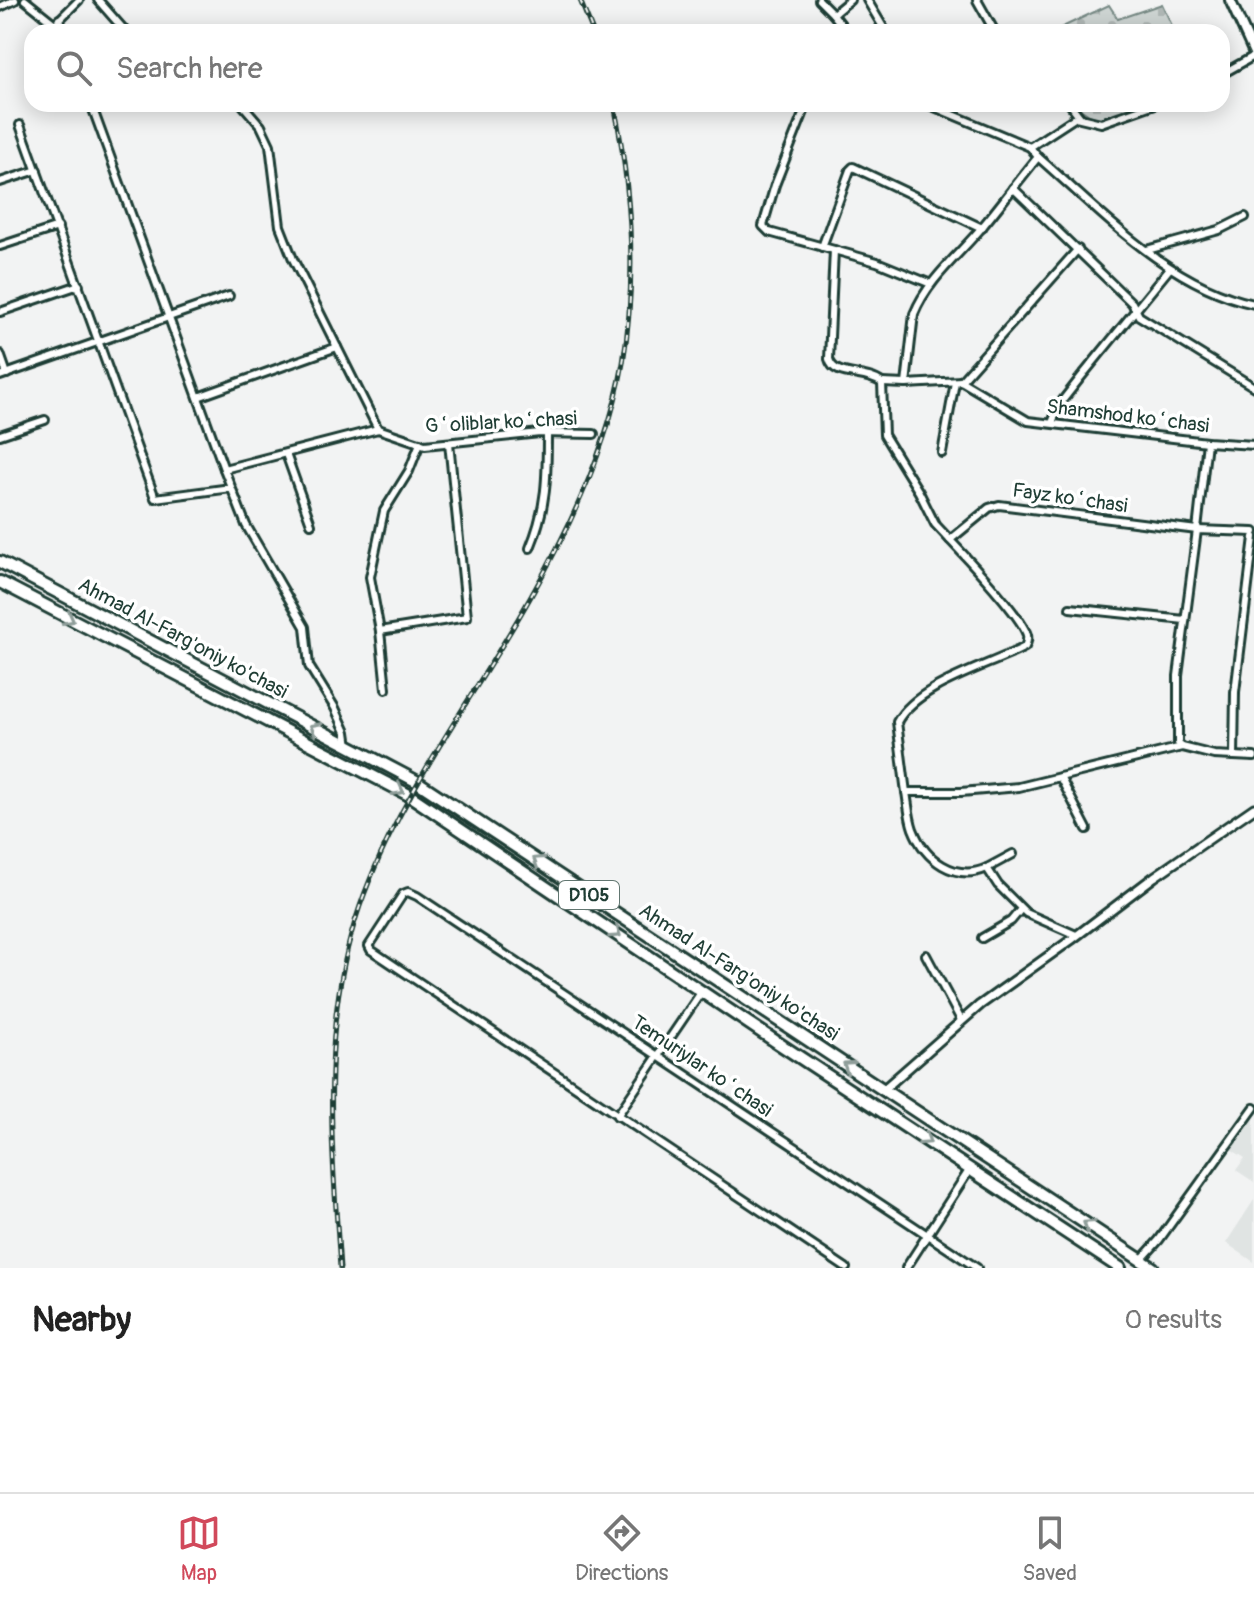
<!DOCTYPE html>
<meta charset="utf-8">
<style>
body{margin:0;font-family:Pangolin,sans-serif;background:#f6f6f6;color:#222}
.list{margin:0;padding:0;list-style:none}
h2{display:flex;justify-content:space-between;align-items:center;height:104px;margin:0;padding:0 32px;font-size:34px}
h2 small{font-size:26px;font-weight:400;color:#767676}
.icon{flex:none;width:44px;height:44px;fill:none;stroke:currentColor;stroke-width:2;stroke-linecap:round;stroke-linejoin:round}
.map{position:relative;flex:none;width:1254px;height:1268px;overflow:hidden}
.search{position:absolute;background:#fff;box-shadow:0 4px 20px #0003;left:24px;right:24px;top:24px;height:88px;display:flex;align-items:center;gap:20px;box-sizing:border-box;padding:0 28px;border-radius:24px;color:#767676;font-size:30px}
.sheet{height:224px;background:#fff}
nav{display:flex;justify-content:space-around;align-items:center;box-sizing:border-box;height:112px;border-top:2px solid #e0e0e0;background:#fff;font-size:22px;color:#767676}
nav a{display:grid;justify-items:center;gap:4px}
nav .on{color:#d1495b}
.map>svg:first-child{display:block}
.built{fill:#e0e4e3}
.cemetery{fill:url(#cemetery-stones);stroke:#768984;stroke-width:2}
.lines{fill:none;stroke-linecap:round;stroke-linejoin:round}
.minor-casing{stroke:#1f3d34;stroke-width:12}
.tertiary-casing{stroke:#1f3d34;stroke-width:13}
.secondary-casing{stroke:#1f3d34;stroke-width:14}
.trunk-casing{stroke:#1f3d34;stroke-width:16}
.minor{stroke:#fff;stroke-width:6}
.tertiary{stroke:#fff;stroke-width:7}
.secondary{stroke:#fff;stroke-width:8}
.trunk{stroke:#fff;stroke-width:10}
.rail-casing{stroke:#1f3d34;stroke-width:5}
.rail{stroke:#fff;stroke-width:2;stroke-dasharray:6;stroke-linecap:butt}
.oneway{stroke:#8f9e9a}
.labels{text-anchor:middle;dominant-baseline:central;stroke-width:7;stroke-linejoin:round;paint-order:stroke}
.shield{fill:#fff;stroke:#627771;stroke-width:2}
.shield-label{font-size:18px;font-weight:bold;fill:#1f3d34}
.street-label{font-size:20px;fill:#1f3d34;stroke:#fff}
</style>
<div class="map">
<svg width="1254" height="1268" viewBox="0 0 1254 1268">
<defs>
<pattern id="cemetery-stones" width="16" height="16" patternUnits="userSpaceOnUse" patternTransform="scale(2)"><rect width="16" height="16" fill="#ced5d3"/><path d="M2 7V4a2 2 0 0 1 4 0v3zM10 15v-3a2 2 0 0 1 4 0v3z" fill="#b0b8b6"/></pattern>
</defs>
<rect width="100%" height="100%" fill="#f2f3f3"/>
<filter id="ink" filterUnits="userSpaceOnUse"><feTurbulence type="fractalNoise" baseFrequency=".0125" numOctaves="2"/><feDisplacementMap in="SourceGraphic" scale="16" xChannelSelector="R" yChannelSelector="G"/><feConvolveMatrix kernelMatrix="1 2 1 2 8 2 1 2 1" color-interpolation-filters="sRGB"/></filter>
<g filter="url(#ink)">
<g class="built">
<polygon points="1254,1114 1254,1182 1236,1170 1245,1158 1229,1148"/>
<polygon points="1254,1200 1254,1262 1226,1243"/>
</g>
<g class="cemetery">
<polygon points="1162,4 1175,32 1052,32 1109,5 1118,19"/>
<path d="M1075 104H1143C1117 118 1097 128 1075 104Z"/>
</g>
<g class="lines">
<g class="minor-casing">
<g id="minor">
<polyline points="25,0 55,24 79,0"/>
<polyline points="98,0 126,32"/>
<polyline points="819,0 833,14"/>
<polyline points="867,0 886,32"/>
<polyline points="977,0 995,32"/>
<polyline points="0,7 15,0"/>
<polyline points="59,19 64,32"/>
<polyline points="847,32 833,14 850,0"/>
<polyline points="1222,74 1254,56"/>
<polyline points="91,104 224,469 246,525 305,627 309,666 335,708 346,732 348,746"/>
<polyline points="242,104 261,126 270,145 280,226 293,259 378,429"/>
<path d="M807 104 775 185 763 226 769 232 834 250 829 359C834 379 865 370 882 383"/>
<polyline points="1070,104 1080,117"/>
<polyline points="20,125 155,498 231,488"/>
<polyline points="1030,147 1076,117 1101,123 1155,104"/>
<path d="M1038 157C1102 213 1168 285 1254 304"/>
<polyline points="0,182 37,170"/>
<polyline points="1013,188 1132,303 1139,316 1254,387"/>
<polyline points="0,246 58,227"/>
<polyline points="822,247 850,170 853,167 982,228"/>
<polyline points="834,250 877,262 931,284"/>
<polyline points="1147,250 1219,230 1245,217"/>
<polyline points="0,312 79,285"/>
<polyline points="0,354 7,374"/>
<polyline points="0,376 229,296"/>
<polyline points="961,381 1078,249"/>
<polyline points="882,383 906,384 961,381 1028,421 1207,442 1254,445"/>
<polyline points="882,383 884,435 919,492 935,524 950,540"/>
<path d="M906 384 914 314C928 279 960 254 983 226 1002 203 1019 180 1038 157L1030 147 927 104"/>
<polyline points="198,397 337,347"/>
<polyline points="1052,423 1059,405 1081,377 1170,268"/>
<polyline points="0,435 45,420"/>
<path d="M1207 442 1197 530 999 505 989 508 950 540C966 557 1021 616 1027 635 1028 640 1027 642 1025 647 987 667 918 684 897 722L905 785 906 792H961L1019 787 1182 747 1214 755 1254 757"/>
<polyline points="942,453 955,382"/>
<polyline points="286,454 311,524"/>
<polyline points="224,469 378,429 425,445 540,433 594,434"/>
<path d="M530 548C547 507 547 476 547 432"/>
<polyline points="1070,608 1185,620"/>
<polyline points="380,631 467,617 449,443"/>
<polyline points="386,689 380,631 370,577 384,511 409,471 420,443"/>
<polyline points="1182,747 1178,743 1178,676 1197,530 1254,532"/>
<polyline points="1234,756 1235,692 1254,537"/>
<polyline points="1060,777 1087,829"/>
<path d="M906 792C908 804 909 818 913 829 925 860 955 882 987 868"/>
<polyline points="1013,854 987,868 998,885 1026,913 1076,935"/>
<polyline points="982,938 1011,921 1021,909"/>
<polyline points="926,955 961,1020"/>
<polyline points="617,1116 702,991"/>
<polyline points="1141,1260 1159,1240 1254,1108"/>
<polyline points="846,1268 371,950 369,946 403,894 408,892 417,896 977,1268"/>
<polyline points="906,1268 970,1169"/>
</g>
</g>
<g class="tertiary-casing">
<polyline id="tertiary" points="883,1090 980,1005 1071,940 1154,877 1254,808"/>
</g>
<g class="secondary-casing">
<polyline id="secondary" points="1230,0 1254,53"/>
</g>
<g class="trunk-casing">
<g id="trunk">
<polyline points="0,562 416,781 1153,1268"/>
<polyline points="0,582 409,795 778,1043 1120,1268"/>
</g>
</g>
<use href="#minor" class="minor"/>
<use href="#tertiary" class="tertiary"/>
<use href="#secondary" class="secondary"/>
<use href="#trunk" class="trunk"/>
<g class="rail-casing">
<g id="rail">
<polyline points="580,0 593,32"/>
<path d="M340 1268C332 1146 319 1024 360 906 399 794 472 701 530 598 571 526 609 445 623 363 637 278 631 188 614 104"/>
</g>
</g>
<use href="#rail" class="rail"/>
</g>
<defs><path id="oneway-chevron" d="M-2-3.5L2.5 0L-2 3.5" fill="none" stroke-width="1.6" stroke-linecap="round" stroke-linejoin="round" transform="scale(2)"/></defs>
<g class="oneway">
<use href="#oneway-chevron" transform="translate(69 619) rotate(28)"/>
<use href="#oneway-chevron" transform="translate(315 728) rotate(-152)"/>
<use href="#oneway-chevron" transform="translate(399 790) rotate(28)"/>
<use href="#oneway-chevron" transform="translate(538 861) rotate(-147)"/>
<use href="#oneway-chevron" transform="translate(616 933) rotate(34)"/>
<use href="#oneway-chevron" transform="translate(848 1066) rotate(-146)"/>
<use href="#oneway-chevron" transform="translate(926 1140) rotate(33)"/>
<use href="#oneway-chevron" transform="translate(1088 1225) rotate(-147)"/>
</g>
</g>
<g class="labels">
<rect class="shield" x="559" y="881" width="60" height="28" rx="6"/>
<g class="shield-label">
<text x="589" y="895">D105</text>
</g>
<g class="street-label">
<text transform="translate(1128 416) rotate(7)">Shamshod koʻchasi</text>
<text transform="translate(501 422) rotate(-3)">Gʻoliblar koʻchasi</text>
<text transform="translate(1070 498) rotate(8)">Fayz koʻchasi</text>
<text transform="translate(183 638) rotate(28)">Ahmad Al-Farg'oniy ko'chasi</text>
<text transform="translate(739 972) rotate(33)">Ahmad Al-Farg'oniy ko'chasi</text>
<text transform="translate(702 1066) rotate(34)">Temuriylar koʻchasi</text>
</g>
</g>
</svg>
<div class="search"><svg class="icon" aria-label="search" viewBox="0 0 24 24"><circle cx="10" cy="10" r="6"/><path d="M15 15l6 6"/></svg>Search here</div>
</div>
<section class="sheet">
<h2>Nearby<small>0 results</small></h2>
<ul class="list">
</ul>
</section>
<nav>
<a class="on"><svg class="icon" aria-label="map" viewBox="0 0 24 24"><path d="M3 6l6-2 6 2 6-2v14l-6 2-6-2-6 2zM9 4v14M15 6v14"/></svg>Map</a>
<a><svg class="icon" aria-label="directions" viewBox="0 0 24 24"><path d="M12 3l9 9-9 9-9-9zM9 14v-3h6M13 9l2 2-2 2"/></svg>Directions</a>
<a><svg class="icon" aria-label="saved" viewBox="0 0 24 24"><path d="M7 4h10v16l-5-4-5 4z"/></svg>Saved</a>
</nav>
